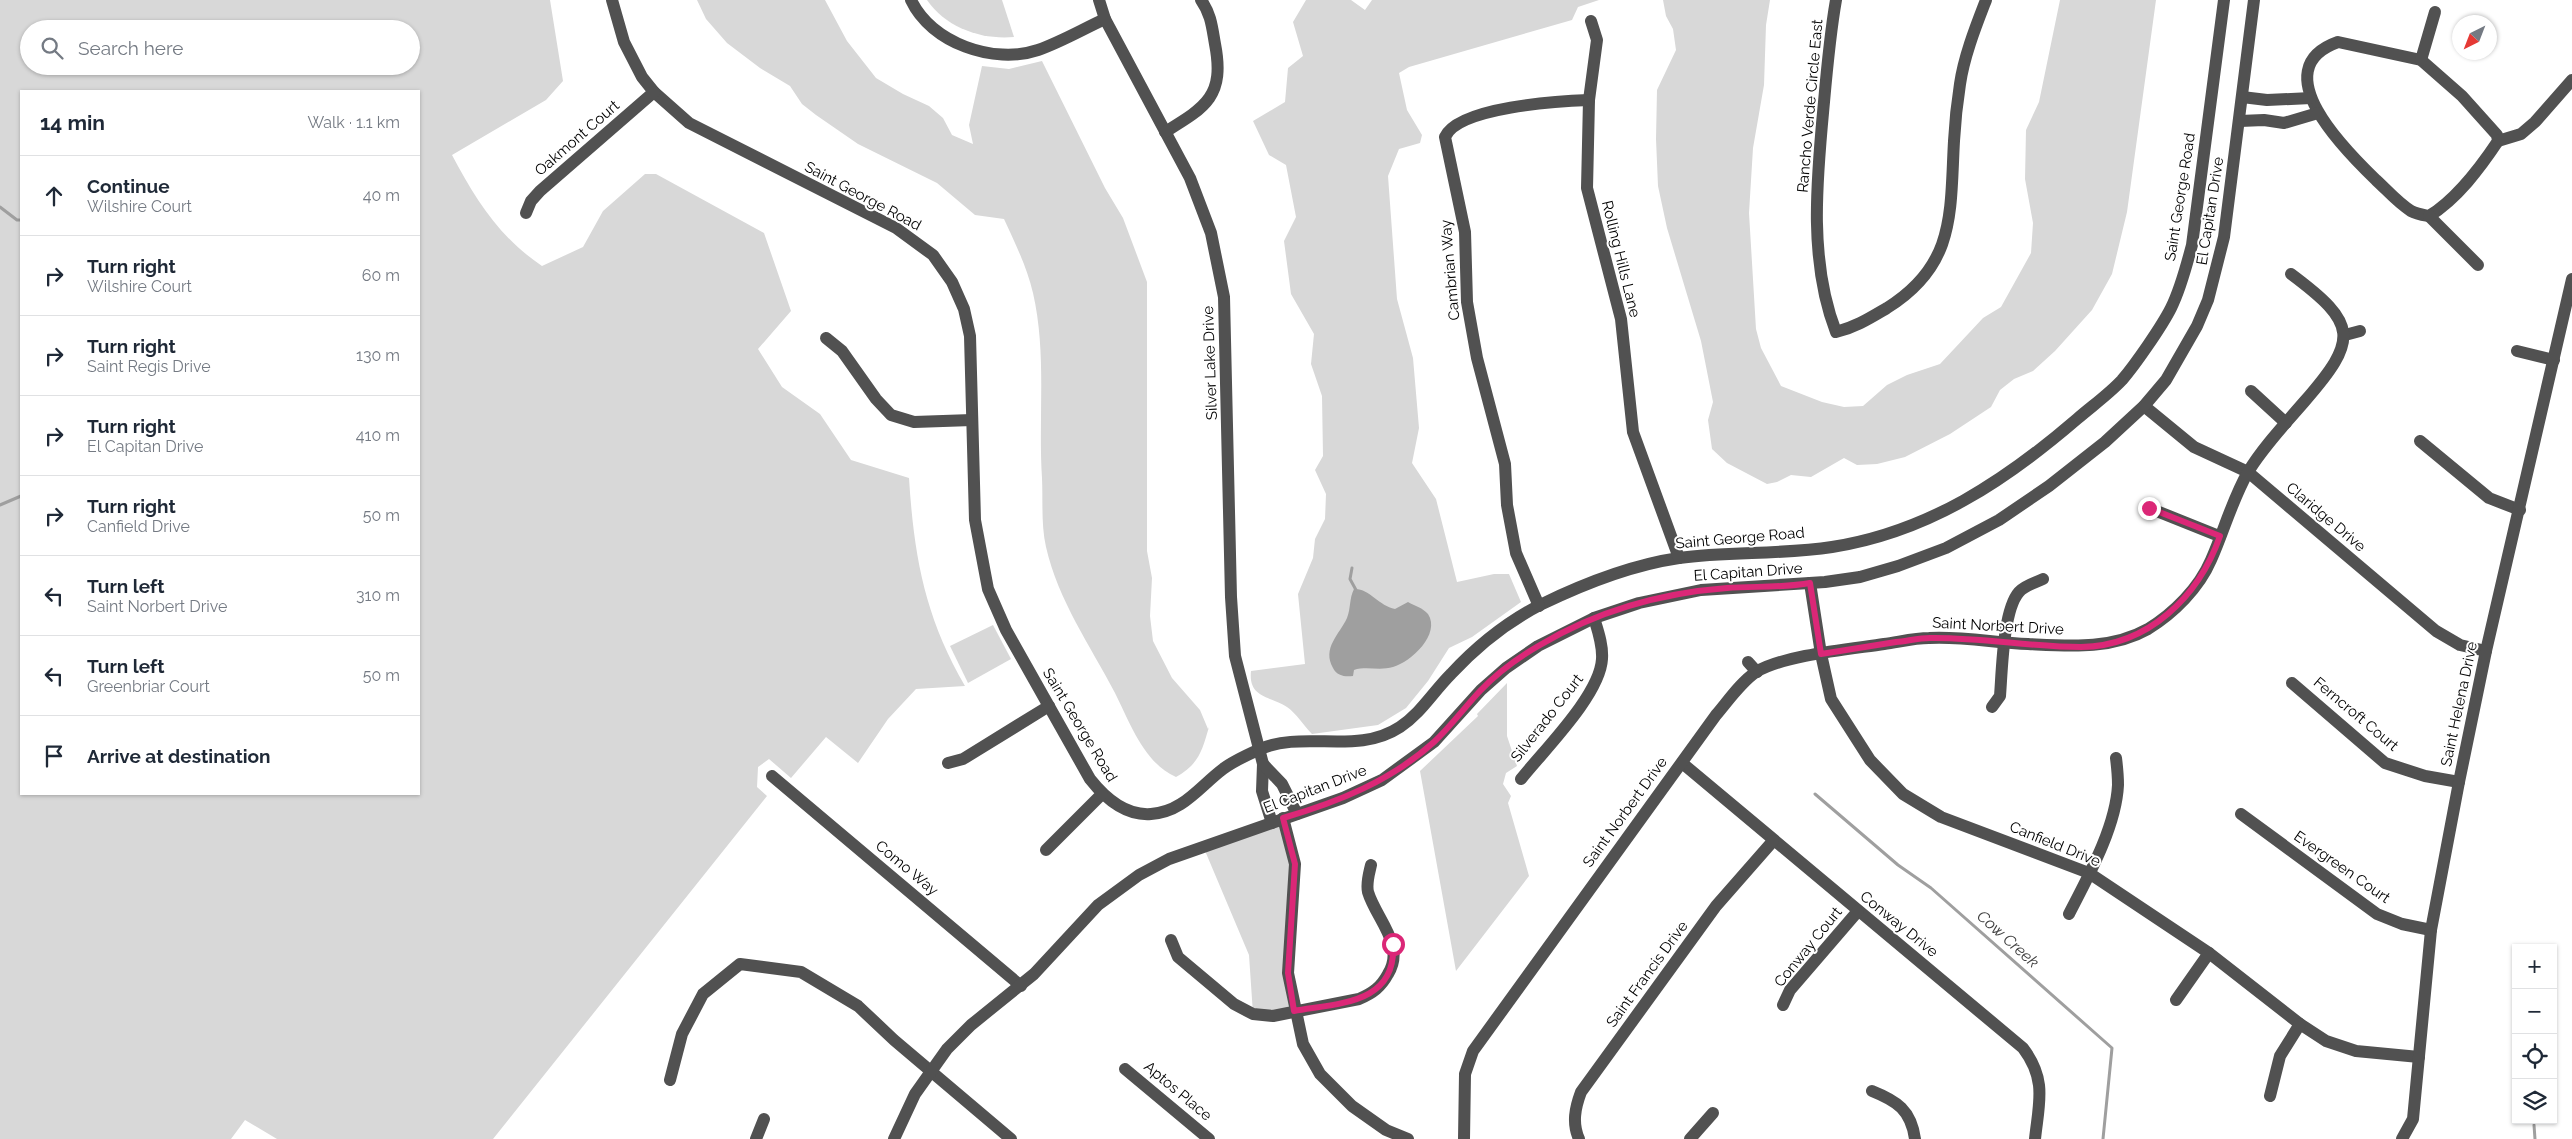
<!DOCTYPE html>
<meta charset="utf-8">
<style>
body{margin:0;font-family:Raleway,sans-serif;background:#f6f6f7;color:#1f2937}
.controls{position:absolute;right:15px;bottom:15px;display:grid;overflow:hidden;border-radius:0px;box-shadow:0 1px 4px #0004}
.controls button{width:45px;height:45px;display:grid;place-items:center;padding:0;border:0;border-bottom:1px solid #e0e1e3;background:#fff;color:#1f2937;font:25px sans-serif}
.compass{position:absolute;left:2452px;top:15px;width:45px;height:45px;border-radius:50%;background:#fff;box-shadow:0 1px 4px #0004;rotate:222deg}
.stop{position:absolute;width:15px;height:15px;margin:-11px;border:4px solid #db2777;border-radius:50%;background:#fff}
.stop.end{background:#db2777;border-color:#fff;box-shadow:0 1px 5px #0008}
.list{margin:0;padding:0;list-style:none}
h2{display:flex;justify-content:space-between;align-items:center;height:65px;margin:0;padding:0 20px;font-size:21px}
h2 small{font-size:16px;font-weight:400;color:#747a83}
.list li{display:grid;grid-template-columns:32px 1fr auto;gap:15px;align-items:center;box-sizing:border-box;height:80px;padding:0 20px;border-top:1px solid #e0e1e3}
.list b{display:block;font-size:19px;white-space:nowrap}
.list p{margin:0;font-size:16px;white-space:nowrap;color:#747a83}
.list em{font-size:16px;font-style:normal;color:#747a83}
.icon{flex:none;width:28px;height:28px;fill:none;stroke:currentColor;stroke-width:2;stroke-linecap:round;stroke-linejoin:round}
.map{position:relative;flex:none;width:2572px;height:1139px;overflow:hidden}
.search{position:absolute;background:#fff;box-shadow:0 1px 4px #0004;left:20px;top:20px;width:400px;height:55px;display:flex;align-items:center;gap:12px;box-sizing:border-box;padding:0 18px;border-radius:28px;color:#747a83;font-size:19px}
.panel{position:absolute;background:#fff;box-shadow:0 1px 4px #0004;left:20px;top:90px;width:400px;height:705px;border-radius:0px}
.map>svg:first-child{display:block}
.green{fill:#d8d8d8;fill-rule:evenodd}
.water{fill:#9f9f9f}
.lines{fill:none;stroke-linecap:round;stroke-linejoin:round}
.stream{stroke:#9f9f9f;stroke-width:3}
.minor{stroke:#515151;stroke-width:12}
.route{stroke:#db2777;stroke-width:6}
.labels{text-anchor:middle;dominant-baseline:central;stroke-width:4;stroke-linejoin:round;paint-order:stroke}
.street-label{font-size:15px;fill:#000;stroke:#fff}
.water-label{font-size:16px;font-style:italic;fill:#404040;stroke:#fff}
</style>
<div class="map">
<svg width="2572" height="1139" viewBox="0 0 2572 1139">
<rect width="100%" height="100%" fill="#fff"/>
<g class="green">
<path d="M0 0H550L563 81 546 100 452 155C476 200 499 237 542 266L583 247 603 211 645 174H656L764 233 791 311 758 349 782 387 820 414 851 460 909 478C914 557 925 617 965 686L916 689 888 719 858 763 826 737 791 778 769 759 758 767 757 787 767 796 493 1139H277L245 1120 231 1139H0ZM29 29H411V66H29ZM21 91H419V794H21Z"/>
<path d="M697 0H825L847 41 876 78 903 94 929 106 943 118 952 135 973 144 969 125 982 66 1009 69 1042 61 1105 188 1123 218 1147 282V551L1152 578 1150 616 1153 641 1172 678 1200 710 1208 729 1209 727C1202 751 1199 764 1176 777 1144 763 1130 723 1115 693 1090 645 1058 600 1046 547 1041 525 1043 500 1042 478 1038 417 1047 354 1033 293 1027 267 1015 243 1004 219L975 215 937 183 858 144 816 115 802 104 790 86 760 68 727 43 706 19Z"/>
<path d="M927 0H1002L1014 37C982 40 946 28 927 0Z"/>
<path d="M1306 0H1351L1365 10 1372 0H1599L1578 7 1572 20 1409 67 1399 73 1407 110 1422 135 1420 143 1399 149 1388 176 1397 299 1413 358 1419 428 1412 463 1436 499 1457 582 1494 574H1509L1521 602 1472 637 1449 648 1428 681 1406 708 1378 725 1312 734C1304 726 1296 713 1287 707 1270 696 1248 698 1251 671L1305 664 1298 594 1313 558 1315 539 1325 519 1326 494 1315 470 1323 456 1322 396 1311 364 1314 334 1291 294 1284 241 1296 217 1286 165 1269 155 1253 121 1285 102 1288 68 1303 56 1293 22Z"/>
<polygon points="1663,0 1770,0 1766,25 1764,85 1753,148 1749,213 1756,329 1761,348 1781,386 1822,402 1844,407 1863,406 1887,385 1907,375 1940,364 1983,318 2001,307 2031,253 2033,223 2025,179 2026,130 2039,102 2060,0 2156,0 2127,212 2112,274 2092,310 2055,351 2033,371 2014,379 2000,390 1991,407 1950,434 1905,457 1877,464 1857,465 1844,458 1811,477 1791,475 1777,482 1767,484 1727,463 1712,449 1708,420 1713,402 1701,341 1667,228 1658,186 1656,139 1657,90 1676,50 1673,29 1666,16"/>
<polygon points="993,625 1011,659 968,683 950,646"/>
<polygon points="1507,683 1507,736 1517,766 1506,773 1503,784 1511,796 1508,803 1529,876 1456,971 1420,771 1478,716 1477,714"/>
<polygon points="1283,818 1295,864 1288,973 1294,1011 1253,1014 1249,955 1203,846"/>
</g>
<path class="water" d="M1354 589C1369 588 1379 606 1395 609L1408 602C1415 606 1423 608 1428 614 1441 634 1411 662 1393 667 1380 671 1366 666 1354 670L1353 676C1345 677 1337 676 1333 668 1322 648 1339 635 1347 618 1351 608 1349 599 1354 589Z"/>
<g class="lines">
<g class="stream">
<polyline points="0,207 17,220 21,220"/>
<polyline points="0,505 21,496"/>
<polyline points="1352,568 1350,579 1356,590"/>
<polyline points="1815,794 1898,865 1931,888 2112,1048 2103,1139"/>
<polyline points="2534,1125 2535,1139"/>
</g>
<g class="minor">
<path d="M612 0 624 42 642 77 654 92 689 123 896 228 933 255 952 282 964 309 970 336 975 520 988 589 1006 630 1090 779C1105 798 1125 816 1151 814 1183 812 1199 787 1223 769 1232 762 1247 755 1258 750 1304 729 1356 756 1400 727 1421 713 1433 692 1451 674 1476 647 1507 622 1540 605 1583 584 1631 565 1679 558 1729 551 1781 555 1832 547 1928 532 2005 481 2077 419 2092 406 2109 394 2122 380 2135 365 2162 326 2171 308 2181 288 2186 267 2192 245L2224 0"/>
<path d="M911 0C931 43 994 65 1038 50 1061 42 1083 29 1105 19"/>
<polyline points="1099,0 1105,19 1190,178 1211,233 1224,297 1231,597 1235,656 1263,764 1262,791 1272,823"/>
<path d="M1836 0C1830 34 1827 68 1824 102 1817 177 1808 260 1836 332 1856 327 1870 318 1887 308 1956 265 1950 213 1954 141 1955 122 1957 103 1960 84 1964 56 1976 26 1986 0"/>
<polyline points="1591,21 1597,40 1589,100 1587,188 1621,319 1633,432 1679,558"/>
<path d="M2338 42 2421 60 2462 96 2497 135 2498 141C2480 168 2457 199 2429 216 2423 215 2416 214 2411 211 2398 203 2387 190 2376 180 2347 152 2262 69 2338 42Z"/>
<polyline points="2421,60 2435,12"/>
<polyline points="2242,97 2267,100 2311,98"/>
<polyline points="2240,121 2264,120 2284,123 2318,113"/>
<path d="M1165 132C1206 107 1225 96 1215 44 1212 27 1211 14 1201 0"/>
<polyline points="2498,141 2521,134 2535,122 2572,80"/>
<polyline points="526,213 531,201 540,191 654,92"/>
<polyline points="2429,216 2478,265"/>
<polyline points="2345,335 2360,331"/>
<polyline points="826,338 842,351 876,399 891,415 914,422 972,420"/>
<polyline points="2517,351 2554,360"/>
<polyline points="2251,391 2286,423"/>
<polyline points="2144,406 2194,447 2248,472 2436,631 2460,645 2486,651"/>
<polyline points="2420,441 2489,498 2520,510"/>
<polyline points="2149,508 2219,536"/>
<polyline points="1810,583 1821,654 1831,699 1870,760 1903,794 1941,817 2089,873 2209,953 2300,1024 2326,1041 2356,1051 2419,1057"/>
<path d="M1539 606 1516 553 1507 505 1505 464 1477 358 1467 302 1465 232 1445 137C1458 107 1559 101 1589 100"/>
<polyline points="1748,662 1757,672"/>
<polyline points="2292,683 2385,763 2425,776 2459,782"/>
<path d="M1992 707 2000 696C2002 671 2003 610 2019 592 2025 585 2035 583 2043 579"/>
<polyline points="948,763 963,759 1049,706"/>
<path d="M1682 763 2023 1048C2047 1080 2039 1102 2035 1139"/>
<polyline points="1263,764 1282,784 1297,814"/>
<polyline points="772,776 1021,986"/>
<path d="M1521 779C1544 750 1600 695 1602 659 1603 645 1598 631 1594 618"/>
<polyline points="2241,814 2377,914 2402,924 2431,930"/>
<polyline points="1283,818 1295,864 1288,973 1303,1044 1320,1074 1352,1106 1386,1130 1408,1139"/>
<polyline points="1046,850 1102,794"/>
<path d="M2069 914C2088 877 2116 827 2118 785 2118 776 2117 766 2116 758"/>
<path d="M1171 940 1178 957 1234 1004 1253 1014 1273 1016 1359 999C1373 993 1381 987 1388 974 1406 945 1376 919 1368 892 1366 883 1369 874 1371 865"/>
<polyline points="2176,1000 2209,953"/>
<polyline points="1783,1005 1790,990 1858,911"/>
<polyline points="1125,1069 1209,1139"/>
<polyline points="670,1080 682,1034 703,994 740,964 801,972 858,1006 894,1040 1011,1139"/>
<path d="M1872 1091C1897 1101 1911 1110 1915 1139"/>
<polyline points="2270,1096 2280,1056 2300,1024"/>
<polyline points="756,1139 764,1119"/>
<polyline points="894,1139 915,1094 947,1049 971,1025 1034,974 1098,905 1139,875 1169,859 1343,798 1382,780 1434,742 1481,690 1506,668 1538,646 1594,618 1639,603 1701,590 1825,582 1860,577 1898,566 1946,548 1999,520 2049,486 2105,442 2144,406 2166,380 2197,326 2208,300 2224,237 2254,0"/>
<path d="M1464 1139 1465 1074 1473 1051 1716 715C1728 701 1741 682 1756 672 1784 655 1851 649 1884 644 1899 642 1914 638 1929 638 1962 636 1996 643 2028 644 2068 646 2111 650 2148 629 2174 613 2199 588 2211 560 2224 531 2232 500 2248 472 2263 447 2285 424 2304 402 2359 339 2358 324 2291 274"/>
<path d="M1579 1139C1572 1123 1575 1108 1581 1092L1716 906 1773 841"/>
<polyline points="1690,1139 1713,1113"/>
<polyline points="2402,1139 2413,1119 2431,930 2459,782 2486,651 2572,279"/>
</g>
</g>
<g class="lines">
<path class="route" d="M1393 944C1397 1004 1339 1003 1294 1011L1288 973 1295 864 1283 818C1338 802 1391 781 1434 742 1451 726 1464 708 1480 691 1497 673 1519 657 1540 645 1597 611 1661 593 1727 588 1754 586 1783 588 1810 583L1821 654C1846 650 1871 646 1896 642 1907 641 1919 638 1930 638 1980 637 2031 647 2081 647 2149 646 2199 596 2220 536L2149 508"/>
</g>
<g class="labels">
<g class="street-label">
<text transform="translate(1810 106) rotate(-85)">Rancho Verde Circle East</text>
<text transform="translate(577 138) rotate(-41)">Oakmont Court</text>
<text transform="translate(863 196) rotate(28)">Saint George Road</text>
<text transform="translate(2180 197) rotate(-81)">Saint George Road</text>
<text transform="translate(2210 211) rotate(-81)">El Capitan Drive</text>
<text transform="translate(1621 259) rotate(76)">Rolling Hills Lane</text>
<text transform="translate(1450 270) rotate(-95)">Cambrian Way</text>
<text transform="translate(1210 363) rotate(-92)">Silver Lake Drive</text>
<text transform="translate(2326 517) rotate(40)">Claridge Drive</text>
<text transform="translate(1740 538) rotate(-5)">Saint George Road</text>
<text transform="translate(1748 572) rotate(-4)">El Capitan Drive</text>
<text transform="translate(1998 626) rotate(3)">Saint Norbert Drive</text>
<text transform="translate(2459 704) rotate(-78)">Saint Helena Drive</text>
<text transform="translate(2356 714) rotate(40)">Ferncroft Court</text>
<text transform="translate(1547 718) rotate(-52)">Silverado Court</text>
<text transform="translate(1080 725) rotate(59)">Saint George Road</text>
<text transform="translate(1315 789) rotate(-21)">El Capitan Drive</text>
<text transform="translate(1625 812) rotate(-54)">Saint Norbert Drive</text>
<text transform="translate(2055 844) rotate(22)">Canfield Drive</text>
<text transform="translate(2342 867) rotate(35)">Evergreen Court</text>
<text transform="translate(907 868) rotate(40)">Como Way</text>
<text transform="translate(1899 924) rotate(39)">Conway Drive</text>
<text transform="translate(1808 947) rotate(-51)">Conway Court</text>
<text transform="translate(1647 974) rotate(-54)">Saint Francis Drive</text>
<text transform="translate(1178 1091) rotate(40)">Aptos Place</text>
</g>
<g class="water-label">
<text transform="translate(2008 939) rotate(42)">Cow Creek</text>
</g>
</g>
</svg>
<div class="controls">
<button>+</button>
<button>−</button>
<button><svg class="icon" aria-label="locate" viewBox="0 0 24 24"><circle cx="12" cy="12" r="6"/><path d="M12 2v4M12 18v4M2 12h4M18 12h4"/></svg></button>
<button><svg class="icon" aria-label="layers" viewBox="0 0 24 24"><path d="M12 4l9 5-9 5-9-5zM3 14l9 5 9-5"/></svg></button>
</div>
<svg class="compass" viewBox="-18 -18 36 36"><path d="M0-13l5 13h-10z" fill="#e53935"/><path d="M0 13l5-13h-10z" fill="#747a83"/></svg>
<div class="stop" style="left:1393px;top:944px"></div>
<div class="stop end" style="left:2149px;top:508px"></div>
<div class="search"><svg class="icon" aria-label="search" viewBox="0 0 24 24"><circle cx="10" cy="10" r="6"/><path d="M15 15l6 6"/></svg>Search here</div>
<section class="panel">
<h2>14 min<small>Walk · 1.1 km</small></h2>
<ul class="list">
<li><svg class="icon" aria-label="ahead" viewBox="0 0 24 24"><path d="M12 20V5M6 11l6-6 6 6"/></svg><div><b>Continue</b><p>Wilshire Court</p></div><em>40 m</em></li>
<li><svg class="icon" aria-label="right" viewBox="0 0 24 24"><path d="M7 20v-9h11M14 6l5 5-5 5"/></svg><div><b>Turn right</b><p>Wilshire Court</p></div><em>60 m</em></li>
<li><svg class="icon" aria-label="right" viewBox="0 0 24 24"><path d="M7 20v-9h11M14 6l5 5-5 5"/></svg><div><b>Turn right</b><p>Saint Regis Drive</p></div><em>130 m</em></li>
<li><svg class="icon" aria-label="right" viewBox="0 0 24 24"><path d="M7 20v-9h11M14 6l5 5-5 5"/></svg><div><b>Turn right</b><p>El Capitan Drive</p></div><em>410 m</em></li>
<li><svg class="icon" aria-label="right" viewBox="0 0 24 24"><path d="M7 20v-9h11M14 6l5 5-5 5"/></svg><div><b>Turn right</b><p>Canfield Drive</p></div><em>50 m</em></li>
<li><svg class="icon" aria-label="left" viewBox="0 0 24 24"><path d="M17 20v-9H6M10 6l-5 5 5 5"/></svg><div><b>Turn left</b><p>Saint Norbert Drive</p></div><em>310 m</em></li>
<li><svg class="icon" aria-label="left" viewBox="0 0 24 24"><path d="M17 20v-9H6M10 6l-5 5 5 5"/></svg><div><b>Turn left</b><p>Greenbriar Court</p></div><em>50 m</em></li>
<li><svg class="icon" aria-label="arrive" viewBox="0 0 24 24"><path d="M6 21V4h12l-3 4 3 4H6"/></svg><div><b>Arrive at destination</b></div></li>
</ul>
</section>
</div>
